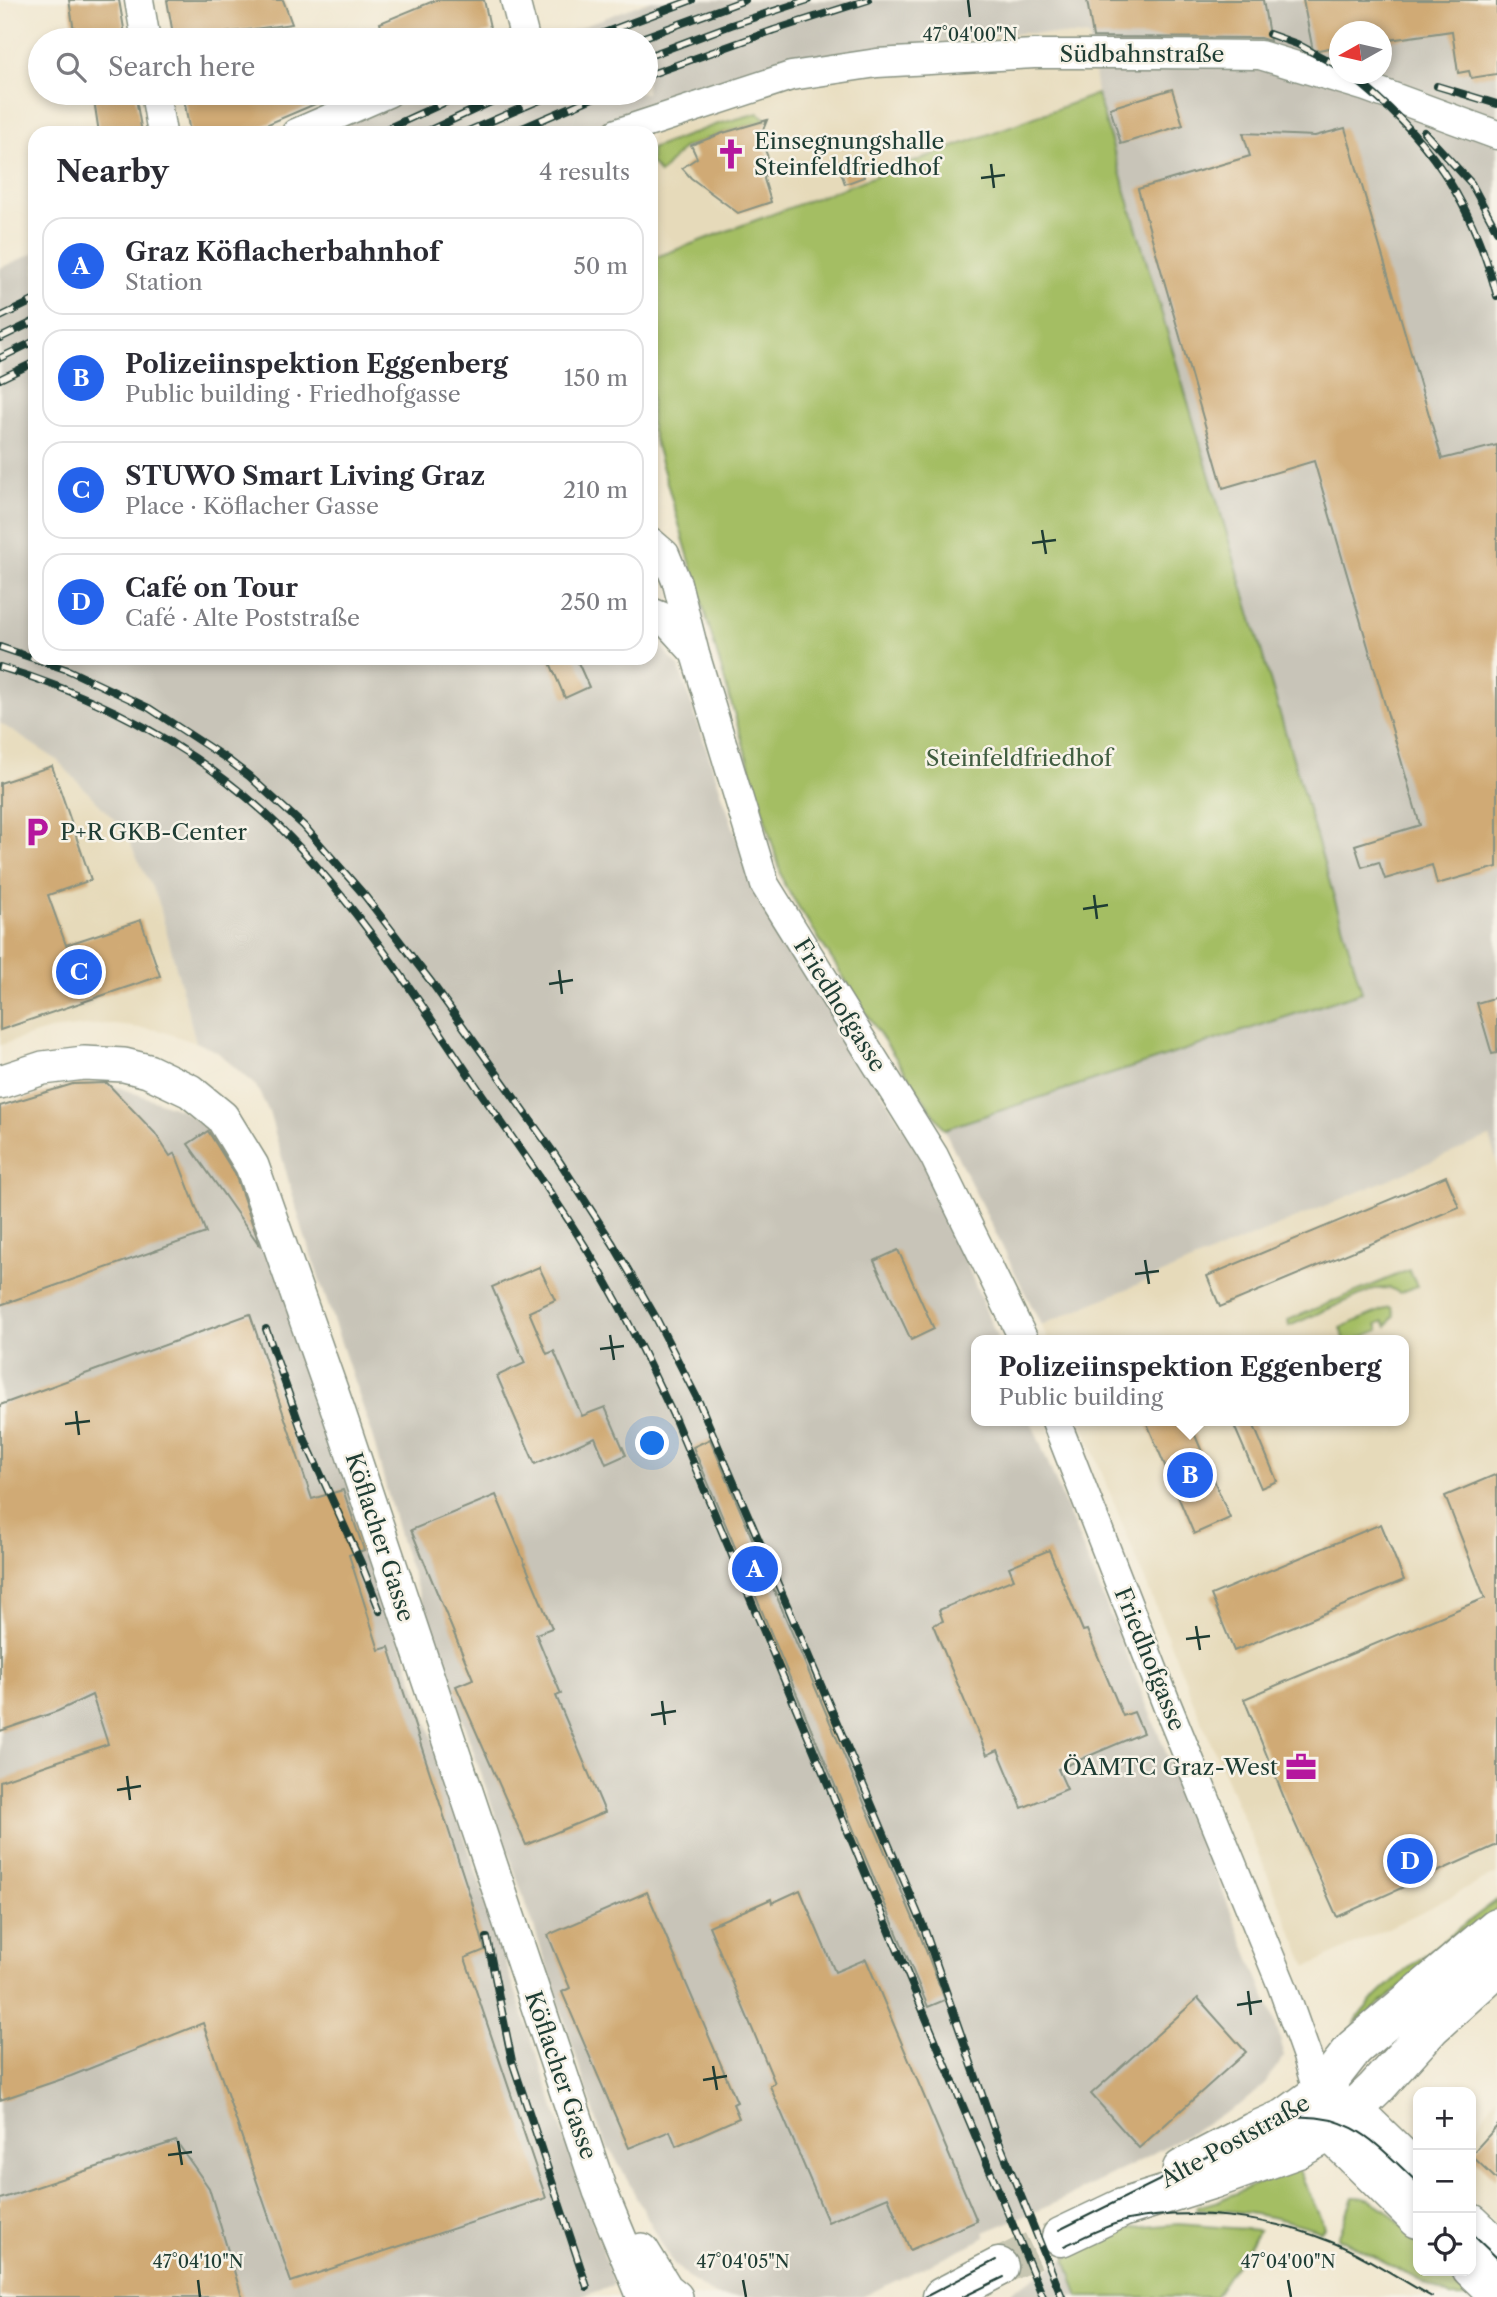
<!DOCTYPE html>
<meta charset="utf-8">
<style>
body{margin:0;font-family:"Libre Caslon Text",serif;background:#f7f7f7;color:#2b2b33}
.controls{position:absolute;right:21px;bottom:21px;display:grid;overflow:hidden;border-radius:14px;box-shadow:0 4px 10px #0003}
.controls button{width:63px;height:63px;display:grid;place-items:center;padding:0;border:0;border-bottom:2px solid #e1e1e2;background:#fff;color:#2b2b33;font:35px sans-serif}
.compass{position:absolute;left:1329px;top:21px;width:63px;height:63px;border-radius:50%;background:#fff;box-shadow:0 4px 10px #0003;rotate:262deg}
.you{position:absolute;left:653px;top:1444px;width:24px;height:24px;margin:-18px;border:5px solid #fff;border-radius:50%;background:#1a73e8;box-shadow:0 0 0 10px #1a73e833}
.badge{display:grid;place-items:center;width:46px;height:46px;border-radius:50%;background:#2563eb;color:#fff;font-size:23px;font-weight:700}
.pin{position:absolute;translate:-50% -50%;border:4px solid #fff;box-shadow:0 2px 7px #0006}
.popup{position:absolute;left:971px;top:1335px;width:438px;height:91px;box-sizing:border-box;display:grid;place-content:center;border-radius:14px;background:#fff;filter:drop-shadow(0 2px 5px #0005);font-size:23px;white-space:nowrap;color:#7c7c81}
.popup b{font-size:26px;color:#2b2b33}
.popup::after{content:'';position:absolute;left:50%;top:100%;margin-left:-14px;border:14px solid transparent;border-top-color:#fff}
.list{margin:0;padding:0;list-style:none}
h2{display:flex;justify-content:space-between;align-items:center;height:91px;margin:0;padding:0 28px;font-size:30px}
h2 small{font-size:23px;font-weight:400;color:#7c7c81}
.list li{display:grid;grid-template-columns:46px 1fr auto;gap:21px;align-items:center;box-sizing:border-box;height:98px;margin:0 14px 14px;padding:0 14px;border:2px solid #e1e1e2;border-radius:21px}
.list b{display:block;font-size:26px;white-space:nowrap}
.list p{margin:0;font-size:23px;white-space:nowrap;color:#7c7c81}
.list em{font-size:23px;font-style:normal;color:#7c7c81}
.icon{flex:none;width:38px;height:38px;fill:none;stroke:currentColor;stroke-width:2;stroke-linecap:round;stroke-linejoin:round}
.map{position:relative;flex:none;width:1497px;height:2297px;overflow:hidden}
.search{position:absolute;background:#fff;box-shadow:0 4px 10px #0003;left:28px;top:28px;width:630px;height:77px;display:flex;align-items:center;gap:18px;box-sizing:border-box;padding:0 24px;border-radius:38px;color:#7c7c81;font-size:26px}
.panel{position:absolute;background:#fff;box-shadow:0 4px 10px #0003;left:28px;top:126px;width:630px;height:539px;border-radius:21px}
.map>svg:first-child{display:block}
.built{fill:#e6daba}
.industrial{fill:#c8c4b8;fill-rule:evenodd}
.green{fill:#a4be64;stroke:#627e4c;stroke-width:2}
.building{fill:#d0aa75}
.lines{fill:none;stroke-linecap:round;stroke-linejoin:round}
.secondary-tunnel{stroke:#c7c6b2;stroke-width:38;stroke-dasharray:38 19;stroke-linecap:butt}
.minor-casing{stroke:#889282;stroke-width:31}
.tertiary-casing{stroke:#889282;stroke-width:36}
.secondary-casing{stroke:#889282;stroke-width:41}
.minor{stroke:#fff;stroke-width:28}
.tertiary{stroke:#fff;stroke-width:33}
.secondary{stroke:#fff;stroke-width:38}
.tram{stroke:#1f3d34;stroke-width:2}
.rail-casing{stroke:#1f3d34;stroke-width:8}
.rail{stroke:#f7f3e8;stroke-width:5;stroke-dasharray:16;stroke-linecap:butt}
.ticks{fill:none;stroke:#1f3d34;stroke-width:2.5}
.labels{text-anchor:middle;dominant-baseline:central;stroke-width:5;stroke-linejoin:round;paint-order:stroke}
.street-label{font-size:23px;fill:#1f3d34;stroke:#f7f3e8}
.poi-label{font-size:23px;fill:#1f3d34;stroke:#f7f3e8;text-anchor:start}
.park-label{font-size:23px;fill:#405d40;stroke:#f7f3e8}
.ticks-label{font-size:18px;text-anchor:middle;fill:#1f3d34;stroke:#f7f3e8;stroke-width:5;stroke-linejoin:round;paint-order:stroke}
</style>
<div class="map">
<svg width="1497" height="2297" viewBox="0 0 1497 2297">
<rect width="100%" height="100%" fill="#f7f3e8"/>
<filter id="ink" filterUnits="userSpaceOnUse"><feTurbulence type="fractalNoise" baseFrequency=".0143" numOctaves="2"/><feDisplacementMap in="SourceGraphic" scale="14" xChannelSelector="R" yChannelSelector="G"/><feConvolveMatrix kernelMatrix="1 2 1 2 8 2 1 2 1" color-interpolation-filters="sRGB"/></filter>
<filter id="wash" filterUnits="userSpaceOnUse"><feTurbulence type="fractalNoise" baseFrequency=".00686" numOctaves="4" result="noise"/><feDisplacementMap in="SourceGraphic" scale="28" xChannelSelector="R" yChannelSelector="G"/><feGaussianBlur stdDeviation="1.57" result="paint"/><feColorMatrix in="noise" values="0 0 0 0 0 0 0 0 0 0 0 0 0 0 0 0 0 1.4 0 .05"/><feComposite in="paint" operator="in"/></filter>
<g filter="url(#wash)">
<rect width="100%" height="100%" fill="#f1e8d1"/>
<g class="built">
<polygon points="1022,33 1089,36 1097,94 651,259 651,133 582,133 636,108 696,90 850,53"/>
<polygon points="0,723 57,760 123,829 158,900 196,1043 158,1030 106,1024 50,1030 0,1045"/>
<polygon points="1490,1136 1497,1163 1497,1873 1419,1913 1307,1967 1197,1710 1081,1421 1404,1421 1404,1340 1048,1340 1041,1325"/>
<polygon points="1497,2096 1497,2225 1471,2200 1471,2135"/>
</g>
<g class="industrial">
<path d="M651 0H1497V1162L1489 1137 1041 1325 944 1129 1362 992 1097 94 1089 36 1022 33 850 53 696 90 636 108 582 133H322L420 93H646V40H548ZM1340 32H1382V74H1340Z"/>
<polygon points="35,253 35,658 651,658 651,636 679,667 753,886 924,1160 998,1340 976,1340 976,1421 1031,1421 1273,2015 1285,2056 1265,2084 1241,2104 1132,2165 1051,2205 984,2232 986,2237 862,2297 718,2297 692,2281 671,2261 611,2150 608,2149 599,2128 535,1930 400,1539 370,1428 303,1231 269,1112 256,1086 216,1051 196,1042 158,900 123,829 57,760 0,723 0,268"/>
<polygon points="106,1083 182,1110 211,1130 252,1190 512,1981 614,2285 580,2297 0,2297 0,1106 73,1084"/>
<polygon points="1066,2258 1079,2297 1012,2297 1010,2292"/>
</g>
<g class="green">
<polygon points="1097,94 1362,992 944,1129 879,1033 784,884 651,428 651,259"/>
<polygon points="758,113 767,120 723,133 683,148 660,174 651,163 651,149 715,125"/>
<polygon points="1409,1270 1417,1286 1400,1293 1390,1288 1374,1289 1289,1326 1288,1320"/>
<polygon points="1389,1307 1392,1308 1394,1315 1387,1326 1384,1321 1377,1324 1379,1330 1355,1340 1345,1340 1340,1328"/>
<path d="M1497 1900V1910L1355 2024C1361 1999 1471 1920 1497 1900Z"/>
<path d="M1297 2166 1322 2221 1324 2227 1321 2231C1281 2217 1240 2209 1198 2210L1196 2207 1218 2201Z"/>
<path d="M1353 2197C1380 2195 1401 2226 1418 2243V2271H1447L1476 2297H1451L1338 2238Z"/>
<polygon points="1178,2224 1259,2230 1214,2297 1079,2297 1066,2258 1108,2237 1132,2228"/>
</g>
<g id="blocks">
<g class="building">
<polygon points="69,0 119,0 126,40 84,40 83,36 75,37"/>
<polygon points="167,0 283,0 292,24 217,34 220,40 174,40"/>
<polygon points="436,0 484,0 491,32 454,40 385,40 380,23"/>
<polygon points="1087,0 1263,0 1270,41 1260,38 1093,37"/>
<polygon points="1303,0 1497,0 1497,74 1471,78 1469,71 1458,73 1452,31 1382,41 1382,32 1340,32 1340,46 1313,51"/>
<polygon points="1172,89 1183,125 1121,144 1110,108"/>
<polygon points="93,93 135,93 142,133 99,133"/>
<polygon points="183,93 208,94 341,93 247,133 190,133"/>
<polygon points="767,120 760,137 769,160 764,179 771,202 738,213 691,178 682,168 697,158 691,145 723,133"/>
<polygon points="1345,128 1442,459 1497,445 1497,867 1437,884 1432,865 1385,879 1379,862 1362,867 1355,845 1420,825 1314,461 1223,488 1138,189 1250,156 1243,133 1315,136"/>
<polygon points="858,159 864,177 845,184 839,166"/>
<polygon points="548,658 576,658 589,687 565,698"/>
<polygon points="52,766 91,880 48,895 66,945 141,920 160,976 0,1030 0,783"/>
<polygon points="1497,997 1497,1053 1492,1054 1477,1003"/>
<polygon points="107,1083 155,1133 170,1156 175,1153 206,1233 0,1305 0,1106 73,1084"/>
<polygon points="208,1131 235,1174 260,1246 188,1144"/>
<polygon points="1446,1176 1459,1207 1220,1307 1207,1276"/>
<polygon points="898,1250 934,1329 911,1340 874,1261"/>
<polygon points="539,1267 555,1300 529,1312 547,1354 554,1351 582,1416 605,1407 626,1455 606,1464 595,1437 535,1464 497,1376 525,1363 492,1287"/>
<polygon points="250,1314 312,1499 343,1490 364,1550 349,1555 379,1650 389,1647 472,1902 485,1950 465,1958 546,2198 291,2282 203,2023 71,2076 0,2100 0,1781 108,1744 92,1695 58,1711 0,1731 0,1405"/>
<polygon points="1146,1421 1189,1421 1230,1518 1194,1534"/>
<polygon points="1232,1421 1252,1421 1277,1481 1261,1488"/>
<polygon points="710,1439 918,1930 945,2000 928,2007 693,1447"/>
<polygon points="1497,1474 1497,1845 1337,1917 1289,1810 1244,1699 1485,1598 1445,1496"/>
<polygon points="496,1495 552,1628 536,1634 561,1694 556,1696 605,1812 526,1845 456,1686 473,1679 411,1530"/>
<polygon points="1381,1524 1404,1580 1234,1651 1211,1595"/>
<polygon points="1049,1550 1083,1631 1087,1630 1123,1716 1134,1712 1143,1733 1058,1769 1067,1789 1022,1808 998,1750 987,1755 933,1625 943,1621 939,1610 1014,1579 1009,1567"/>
<polygon points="800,1890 835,1972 866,1959 977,2221 910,2250 888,2197 828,2222 770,2086 775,2083 709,1926 771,1899 772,1903"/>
<polygon points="647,1892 737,2102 733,2104 739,2118 676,2146 670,2131 629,2148 562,1992 570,1988 548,1935"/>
<polygon points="1198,1998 1246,2052 1139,2148 1091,2094"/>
<polygon points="1497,2126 1497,2180 1471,2155"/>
<polygon points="176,2141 209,2188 242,2297 0,2297 0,2199"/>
</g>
</g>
</g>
<g filter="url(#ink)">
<use href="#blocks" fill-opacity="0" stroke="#889282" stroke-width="2"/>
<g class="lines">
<polyline class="secondary-tunnel" points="999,2267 1061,2237"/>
<g class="minor-casing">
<g id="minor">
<polyline points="139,0 146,40"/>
<polyline points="515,0 524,35 518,40"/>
<polyline points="155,93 162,133"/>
<polyline points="296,133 388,93"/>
<polyline points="617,133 791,76 877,63 1034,54 1157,54 1260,55 1366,87 1497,135"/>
<polyline points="651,542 665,554 677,583 695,654 765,885 934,1156 1024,1340"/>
<polyline points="651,612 661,616 692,650"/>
<polyline points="1056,1421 1167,1705 1282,1986 1307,2056 1318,2094"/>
</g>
</g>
<g class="tertiary-casing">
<g id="tertiary">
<polyline points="0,1082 43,1068 84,1063 124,1065 148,1071 190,1091 222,1117 252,1166 338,1410 600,2191 644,2297"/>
<polyline points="642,2250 666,2289 676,2297"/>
</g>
</g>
<g class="secondary-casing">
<g id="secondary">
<polyline points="1329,2099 1353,2110 1418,2173"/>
<polyline points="1321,2110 1321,2116 1330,2132 1418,2219"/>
<polyline points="1182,2169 1253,2132 1285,2118 1318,2094 1354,2048 1497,1927"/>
<polyline points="1471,2223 1497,2248"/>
<polyline points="1061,2237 1122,2208 1211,2180 1298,2149 1330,2132 1375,2089 1431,2027 1497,1967"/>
<polyline points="1471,2268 1497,2293"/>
<polyline points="942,2297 999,2267"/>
</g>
</g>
<use href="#minor" class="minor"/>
<use href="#tertiary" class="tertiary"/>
<use href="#secondary" class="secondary"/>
<g class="tram">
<path d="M1059 2230 1285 2118C1350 2110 1374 2142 1418 2183"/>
<polyline points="1471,2233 1497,2258"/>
<path d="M1064 2246C1084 2237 1106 2225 1128 2220 1192 2207 1268 2217 1329 2241 1363 2254 1400 2279 1432 2297"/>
<polyline points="925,2297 996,2260"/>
<polyline points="963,2297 1004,2277"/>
</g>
<g class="rail-casing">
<g id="rail">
<polyline points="1269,34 1297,44 1340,67"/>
<polyline points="585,40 692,0"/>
<polyline points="636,40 745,0"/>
<polyline points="646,57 731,25 808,0"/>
<path d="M1349 74C1428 135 1471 199 1497 296"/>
<polyline points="646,76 774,30 868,0"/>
<polyline points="1437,86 1497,104"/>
<polyline points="1424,132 1471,183 1497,231"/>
<polyline points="378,133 465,93"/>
<polyline points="424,133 510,93"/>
<polyline points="464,133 556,93"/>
<polyline points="511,133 604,93"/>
<polyline points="0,317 35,300"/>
<polyline points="0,338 35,321"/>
<polyline points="0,358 35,341"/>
<polyline points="0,379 35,362"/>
<polyline points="0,647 68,670 149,708 227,759 249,776 304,826 365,896 432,983 556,1156 613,1244 655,1316 699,1402 790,1612 924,1928 995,2132 1062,2297"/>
<path d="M0 667C98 696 190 745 266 814 348 890 417 998 479 1090 519 1148 561 1205 597 1266 626 1315 650 1366 674 1417L1043 2297"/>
<polyline points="266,1329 305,1440 361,1563 380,1611"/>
<polyline points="487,1938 512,2061 587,2287"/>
</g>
</g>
<use href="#rail" class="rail"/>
</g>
</g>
<path class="ticks" d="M968 0 970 17M991 164 994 188M981 178 1005 175M1042 530 1046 554M1032 543 1056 540M1094 895 1097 919M1083 909 1108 905M559 970 562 994M549 984 573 980M1145 1260 1149 1284M1135 1274 1159 1271M610 1335 614 1360M600 1349 624 1346M76 1411 79 1435M65 1424 90 1421M1196 1626 1200 1650M1186 1639 1210 1636M662 1701 665 1725M651 1715 676 1711M127 1776 130 1800M117 1790 141 1786M1248 1991 1251 2015M1237 2005 1262 2001M713 2066 717 2090M703 2080 727 2076M178 2141 182 2165M168 2155 192 2152M198 2280 200 2297M743 2280 746 2297M1288 2280 1291 2297"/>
<defs>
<g id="church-bare" transform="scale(2.415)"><path d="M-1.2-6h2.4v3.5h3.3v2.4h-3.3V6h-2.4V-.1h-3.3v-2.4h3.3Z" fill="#b5179e" stroke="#f7f3e8" stroke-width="2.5" paint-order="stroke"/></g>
<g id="parking-bare" transform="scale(2.415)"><path d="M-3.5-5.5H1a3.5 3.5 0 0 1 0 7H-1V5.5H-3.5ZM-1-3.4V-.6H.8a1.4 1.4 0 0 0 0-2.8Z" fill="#b5179e" stroke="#f7f3e8" stroke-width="2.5" paint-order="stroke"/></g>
<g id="office-bare" transform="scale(2.415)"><path d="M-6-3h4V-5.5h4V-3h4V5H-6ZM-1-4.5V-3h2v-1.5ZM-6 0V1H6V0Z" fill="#b5179e" stroke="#f7f3e8" stroke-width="2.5" paint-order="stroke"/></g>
</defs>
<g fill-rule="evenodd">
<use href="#church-bare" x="731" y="154"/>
<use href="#parking-bare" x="37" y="832"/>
<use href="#office-bare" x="1301" y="1767"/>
</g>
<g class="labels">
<g class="street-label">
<text x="1142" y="54">Südbahnstraße</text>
<text transform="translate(840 1005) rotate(58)">Friedhofgasse</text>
<text transform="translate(380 1537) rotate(72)">Köflacher Gasse</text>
<text transform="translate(1150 1659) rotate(68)">Friedhofgasse</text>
<text transform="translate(561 2075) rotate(71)">Köflacher Gasse</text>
<text transform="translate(1235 2141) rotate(-29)">Alte Poststraße</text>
</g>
<g class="poi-label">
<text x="754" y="141">Einsegnungshalle<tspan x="754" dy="26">Steinfeldfriedhof</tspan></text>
<text x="60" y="832">P+R GKB-Center</text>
<text x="1278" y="1767" text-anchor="end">ÖAMTC Graz-West</text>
</g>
<g class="park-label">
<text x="1019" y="758">Steinfeldfriedhof</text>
</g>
</g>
<g class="ticks-label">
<text x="970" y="41">47°04'00"N</text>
<text x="198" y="2268">47°04'10"N</text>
<text x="743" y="2268">47°04'05"N</text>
<text x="1288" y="2268">47°04'00"N</text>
</g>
</svg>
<div class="controls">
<button>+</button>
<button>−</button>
<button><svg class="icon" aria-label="locate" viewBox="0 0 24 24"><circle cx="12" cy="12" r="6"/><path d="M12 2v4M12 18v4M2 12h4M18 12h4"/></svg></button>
</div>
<svg class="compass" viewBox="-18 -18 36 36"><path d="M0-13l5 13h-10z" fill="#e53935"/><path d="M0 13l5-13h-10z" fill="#7c7c81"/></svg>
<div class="you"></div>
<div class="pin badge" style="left:755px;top:1569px">A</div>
<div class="pin badge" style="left:1190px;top:1475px">B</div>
<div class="popup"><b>Polizeiinspektion Eggenberg</b>Public building</div>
<div class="pin badge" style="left:79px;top:972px">C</div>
<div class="pin badge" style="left:1410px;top:1861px">D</div>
<div class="search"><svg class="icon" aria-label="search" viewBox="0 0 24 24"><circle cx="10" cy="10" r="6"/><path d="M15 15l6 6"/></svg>Search here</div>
<section class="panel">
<h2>Nearby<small>4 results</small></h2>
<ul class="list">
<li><span class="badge">A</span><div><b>Graz Köflacherbahnhof</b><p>Station</p></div><em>50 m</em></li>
<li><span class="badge">B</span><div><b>Polizeiinspektion Eggenberg</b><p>Public building · Friedhofgasse</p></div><em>150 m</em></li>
<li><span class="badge">C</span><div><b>STUWO Smart Living Graz</b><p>Place · Köflacher Gasse</p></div><em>210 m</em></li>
<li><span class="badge">D</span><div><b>Café on Tour</b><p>Café · Alte Poststraße</p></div><em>250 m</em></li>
</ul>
</section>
</div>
